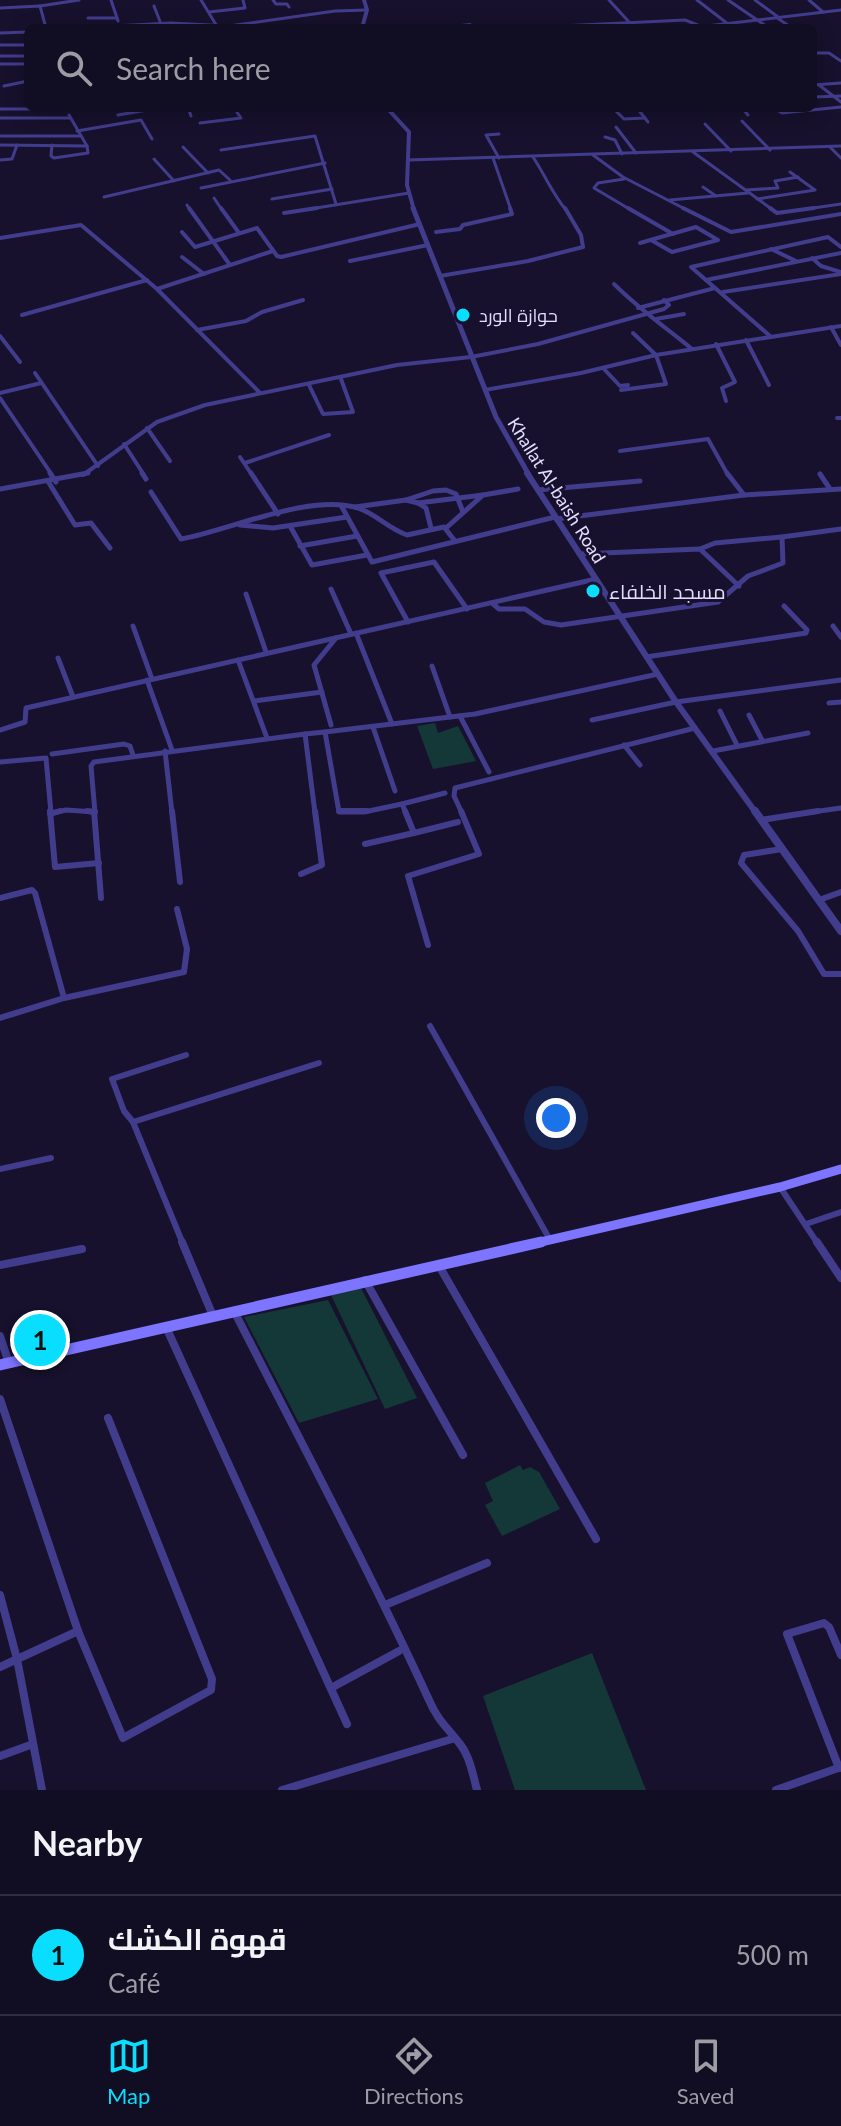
<!DOCTYPE html>
<meta charset="utf-8">
<style>
body{margin:0;font-family:Lato,Cairo,sans-serif;background:#1e1b2f;color:#f1f3f6}
.you{position:absolute;left:556px;top:1118px;width:28px;height:28px;margin:-20px;border:6px solid #fff;border-radius:50%;background:#1a73e8;box-shadow:0 0 0 12px #1a73e833}
.badge{display:grid;place-items:center;width:52px;height:52px;border-radius:50%;background:#0adeff;color:#111;font-size:26px;font-weight:700}
.pin{position:absolute;translate:-50% -50%;border:4px solid #fff;box-shadow:0 2px 8px #0006}
.list{margin:0;padding:0;list-style:none}
h2{display:flex;justify-content:space-between;align-items:center;height:104px;margin:0;padding:0 32px;font-size:34px}
h2 small{font-size:26px;font-weight:400;color:#9c9ca5}
.list li{display:grid;grid-template-columns:52px 1fr auto;gap:24px;align-items:center;box-sizing:border-box;height:120px;padding:0 32px;border-top:2px solid #302d40}
.list b{display:block;font-size:30px;white-space:nowrap}
.list p{margin:0;font-size:26px;white-space:nowrap;color:#9c9ca5}
.list em{font-size:26px;font-style:normal;color:#9c9ca5}
.icon{flex:none;width:44px;height:44px;fill:none;stroke:currentColor;stroke-width:2;stroke-linecap:round;stroke-linejoin:round}
.map{position:relative;flex:none;width:841px;height:1790px;overflow:hidden}
.search{position:absolute;background:#110d22;box-shadow:0 4px 20px #0003;left:24px;right:24px;top:24px;height:88px;display:flex;align-items:center;gap:20px;box-sizing:border-box;padding:0 28px;border-radius:12px;color:#9c9ca5;font-size:30px}
.sheet{height:224px;background:#110d22}
nav{display:flex;justify-content:space-around;align-items:center;box-sizing:border-box;height:112px;border-top:2px solid #302d40;background:#110d22;font-size:22px;color:#9c9ca5}
nav a{display:grid;justify-items:center;gap:4px}
nav .on{color:#0adeff}
.map>svg:first-child{display:block}
.green{fill:#143838}
.lines{fill:none;stroke-linecap:round;stroke-linejoin:round}
.pedestrian{stroke:#423c8d;stroke-width:2}
.minor-far4{stroke:#423c8d;stroke-width:3}
.minor-far3{stroke:#423c8d;stroke-width:4}
.minor-far2{stroke:#423c8d;stroke-width:5}
.minor-far1{stroke:#423c8d;stroke-width:6}
.minor{stroke:#423c8d;stroke-width:8}
.tertiary-far3{stroke:#423c8d;stroke-width:4}
.tertiary-far2{stroke:#423c8d;stroke-width:5}
.tertiary-far1{stroke:#423c8d;stroke-width:6}
.tertiary{stroke:#423c8d;stroke-width:8}
.secondary-far1{stroke:#7d75ff;stroke-width:9}
.secondary{stroke:#7d75ff;stroke-width:11}
.poi-dot{fill:#0adeff;stroke:#17112d;stroke-width:3}
.labels{text-anchor:middle;dominant-baseline:central;stroke-width:6;stroke-linejoin:round;paint-order:stroke}
.far-poi-label{font-size:18px;fill:#e3deff;stroke:#17112d;text-anchor:start}
.far-street-label{font-size:18px;fill:#e3deff;stroke:#17112d}
.poi-label{font-size:20px;fill:#e3deff;stroke:#17112d;text-anchor:start}
</style>
<div class="map">
<svg width="841" height="1790" viewBox="0 0 841 1790">
<rect width="100%" height="100%" fill="#17112d"/>
<g class="green">
<polygon points="435,723 438,733 458,726 476,761 433,769 417,726"/>
<polygon points="361,1288 417,1398 385,1409 331,1295"/>
<polygon points="328,1300 378,1399 299,1423 244,1317"/>
<polygon points="520,1465 523,1470 530,1467 539,1472 560,1509 502,1536 485,1505 493,1501 485,1483"/>
<polygon points="592,1653 646,1790 515,1790 483,1696"/>
</g>
<g class="lines">
<polyline class="pedestrian" points="437,28 470,24 477,28"/>
<g class="minor-far4">
<polyline points="111,0 118,21"/>
<polyline points="201,0 218,28"/>
<polyline points="273,0 276,4 287,4 289,7"/>
<polyline points="609,0 629,22"/>
<polyline points="697,0 728,24"/>
<polyline points="728,0 769,28"/>
<polyline points="755,0 778,17"/>
<polyline points="809,0 823,12"/>
<polyline points="40,6 79,0"/>
<polyline points="154,6 161,24"/>
<polyline points="0,8 40,6 46,28"/>
<polyline points="209,12 245,8 243,0"/>
<polyline points="776,17 789,26"/>
<polyline points="88,18 117,18"/>
<polyline points="698,27 841,10"/>
<polyline points="75,28 171,23 229,26 335,11 367,10"/>
<polyline points="519,28 685,20 700,26"/>
<polyline points="0,33 28,32"/>
<polyline points="0,45 28,45"/>
<polyline points="813,53 829,53 841,61"/>
<polyline points="0,56 28,56"/>
<polyline points="0,64 28,64"/>
<polyline points="813,85 841,83"/>
<polyline points="819,85 841,102"/>
<polyline points="4,86 28,81"/>
<polyline points="813,97 841,96"/>
<polyline points="613,108 624,119 645,118"/>
<polyline points="637,108 648,122"/>
<polyline points="742,108 748,115"/>
<polyline points="774,108 782,113 841,107"/>
<polyline points="0,109 67,109"/>
<polyline points="390,110 414,108"/>
<polyline points="69,115 87,146"/>
<polyline points="118,115 153,109"/>
<polyline points="191,116 189,110 194,108"/>
<polyline points="0,118 70,118"/>
<polyline points="742,121 770,150"/>
<polyline points="200,123 241,118 234,108"/>
<polyline points="705,124 731,151"/>
<polyline points="616,127 636,153"/>
<polyline points="77,131 141,120 152,139"/>
<polyline points="499,134 486,135 499,158"/>
<polyline points="0,136 80,136"/>
<polyline points="605,137 615,140 622,154"/>
<polyline points="0,145 87,146"/>
<polyline points="52,145 51,156 54,158 88,153 87,146"/>
<polyline points="183,147 208,173"/>
<polyline points="830,147 841,158"/>
<polyline points="221,150 315,136 336,204"/>
<polyline points="693,152 773,210"/>
<polyline points="593,155 623,177 687,210"/>
<path d="M533 157C545 175 552 193 566 210"/>
<polyline points="493,158 511,210"/>
<polyline points="154,159 174,181"/>
<polyline points="0,160 12,159 17,145"/>
<polyline points="408,160 841,146"/>
<polyline points="624,179 598,183 594,188 631,210"/>
<polyline points="703,187 716,196"/>
<polyline points="201,188 325,163"/>
<polyline points="746,190 778,188 775,181 798,177"/>
<polyline points="104,197 219,170 230,180"/>
<polyline points="214,198 222,210"/>
<polyline points="272,199 332,189"/>
<polyline points="757,199 815,190 790,172"/>
<polyline points="670,200 748,193"/>
<polyline points="187,205 190,210"/>
<polyline points="304,210 409,193"/>
<polyline points="800,210 841,204"/>
</g>
<g class="minor-far3">
<polyline points="189,208 230,265"/>
<polyline points="221,208 239,233"/>
<polyline points="628,208 673,234"/>
<polyline points="683,208 731,232 841,214"/>
<polyline points="770,208 777,213 814,208"/>
<polyline points="284,213 317,208"/>
<polyline points="182,232 195,247 257,228 277,256 281,257 420,224"/>
<polyline points="436,232 460,229 463,225 512,214 510,208"/>
<polyline points="0,238 81,225 157,289 260,393"/>
<polyline points="640,243 696,227 718,240 672,252 651,240"/>
<polyline points="771,249 796,261"/>
<polyline points="182,257 204,274"/>
<polyline points="812,258 821,266 841,272"/>
<polyline points="350,261 428,245"/>
<polyline points="440,276 528,261 583,247 581,235 565,208"/>
<polyline points="706,280 841,253"/>
<path d="M614 284C639 309 665 327 692 349"/>
<polyline points="157,289 273,251"/>
<polyline points="723,292 841,274"/>
<polyline points="638,308 715,288"/>
<polyline points="22,315 147,280"/>
<polyline points="656,319 684,314"/>
<polyline points="831,327 841,345"/>
<polyline points="197,330 246,321 262,312 303,300"/>
<polyline points="0,336 20,362"/>
<polyline points="770,336 691,267 828,237 841,247"/>
<polyline points="746,340 769,385"/>
<polyline points="716,344 735,382 722,388 726,401"/>
<polyline points="603,368 620,386 628,385"/>
<polyline points="35,373 98,466"/>
<polyline points="309,385 323,414 353,412 341,379"/>
<polyline points="485,390 581,373 656,355 841,326"/>
<polyline points="621,390 666,384 656,355 633,333"/>
<polyline points="0,393 41,383"/>
<polyline points="0,398 52,475"/>
<polyline points="837,418 841,418"/>
<polyline points="147,428 170,461"/>
<polyline points="124,444 144,475"/>
<polyline points="620,451 708,439 728,475"/>
<polyline points="240,457 252,475"/>
<polyline points="245,463 329,435"/>
<polyline points="83,475 157,422 205,405 397,365 471,357 538,344 664,309 669,305 664,300"/>
</g>
<g class="minor-far2">
<polyline points="50,473 56,482"/>
<polyline points="142,473 146,479"/>
<polyline points="251,473 278,514"/>
<polyline points="727,473 744,495"/>
<polyline points="820,474 830,489"/>
<polyline points="49,483 75,525 91,523 110,548"/>
<polyline points="0,489 88,473"/>
<polyline points="538,490 640,481"/>
<path d="M151 492 181 539C231 530 309 493 358 508 376 514 389 529 407 535L444 527 455 541"/>
<polyline points="483,495 518,489"/>
<polyline points="406,500 418,503 483,495 446,528"/>
<polyline points="418,503 426,508 431,528"/>
<polyline points="342,507 372,562 555,517"/>
<polyline points="355,507 406,500 433,491 446,490 456,494 463,512"/>
<polyline points="556,519 744,495 841,489"/>
<polyline points="240,525 273,528 347,517"/>
<polyline points="290,526 312,565 367,555"/>
<polyline points="300,546 357,536"/>
<polyline points="700,549 715,543 782,537"/>
<polyline points="579,554 700,549 739,586"/>
<polyline points="331,589 351,634"/>
<polyline points="246,594 266,652"/>
<polyline points="492,603 499,609 525,609 544,622 561,625 718,602 748,576 783,563 782,537 841,529"/>
<polyline points="408,622 381,573 434,562 467,609"/>
<polyline points="133,626 152,679"/>
<polyline points="833,626 841,637"/>
<polyline points="356,633 392,724"/>
<polyline points="646,657 806,633 807,630 784,606"/>
<polyline points="58,658 73,697"/>
<polyline points="238,660 267,738"/>
<polyline points="432,666 450,717"/>
<polyline points="147,680 172,750"/>
<polyline points="254,701 322,692"/>
<polyline points="829,703 841,702"/>
<polyline points="720,711 737,745"/>
<polyline points="749,715 762,740"/>
<polyline points="460,716 489,772"/>
<polyline points="592,720 676,702 841,680"/>
<polyline points="331,725 314,665 336,638"/>
<polyline points="373,727 395,791"/>
<polyline points="0,730 25,722 26,708 596,579"/>
<polyline points="305,734 325,732"/>
<polyline points="624,745 640,765"/>
<polyline points="165,751 172,813"/>
<polyline points="713,751 808,733"/>
<polyline points="52,754 124,744 130,746 133,755"/>
<polyline points="0,762 46,758 51,813"/>
<polyline points="402,804 445,793"/>
<polyline points="52,813 66,810 95,812"/>
<polyline points="95,813 91,766 94,762 305,734 315,813"/>
<polyline points="406,813 402,804 364,812 339,812 325,732 475,714 658,674"/>
<polyline points="462,813 454,796 455,788 695,728"/>
<polyline points="805,813 841,808"/>
</g>
<g class="minor-far1">
<polyline points="50,811 55,867 99,863"/>
<polyline points="87,811 95,812"/>
<polyline points="94,811 101,898"/>
<polyline points="172,811 180,882"/>
<polyline points="339,811 367,811"/>
<polyline points="50,814 60,811"/>
<polyline points="761,820 818,811"/>
<polyline points="414,833 458,822"/>
<polyline points="365,844 414,833 405,811"/>
<polyline points="782,849 744,855 741,863 798,931 824,974 841,974"/>
<polyline points="301,874 322,865 315,811"/>
<polyline points="0,898 32,890 35,893 64,998"/>
<polyline points="819,900 841,892"/>
<polyline points="428,945 408,876 479,854 461,811"/>
<polyline points="0,1018 64,998 184,972 187,949 177,909"/>
<polyline points="430,1026 550,1240"/>
<polyline points="133,1122 124,1111 112,1079 186,1055"/>
<polyline points="0,1169 51,1158"/>
<polyline points="780,1187 818,1244"/>
<polyline points="806,1224 841,1212"/>
<polyline points="183,1244 133,1122 319,1063"/>
</g>
<g class="minor">
<polyline points="182,1242 213,1316"/>
<polyline points="817,1242 841,1278"/>
<polyline points="438,1264 596,1539"/>
<polyline points="0,1265 82,1249"/>
<polyline points="365,1280 463,1455"/>
<path d="M234 1311C300 1440 368 1568 429 1700 438 1721 447 1727 460 1744 470 1757 473 1775 477 1790"/>
<polyline points="166,1327 347,1724"/>
<polyline points="0,1336 9,1363"/>
<polyline points="0,1399 78,1631 123,1738 211,1690 212,1679 108,1418"/>
<polyline points="0,1595 17,1659 42,1790"/>
<polyline points="385,1605 487,1563"/>
<polyline points="0,1667 78,1631"/>
<polyline points="331,1688 399,1651"/>
<polyline points="0,1756 33,1744"/>
<polyline points="839,1768 787,1634 824,1623 829,1627 841,1655"/>
<polyline points="282,1790 452,1739"/>
<polyline points="776,1790 841,1767"/>
</g>
<g class="tertiary-far3">
<polyline points="362,28 367,10 364,0"/>
<polyline points="387,108 409,132 407,185 414,210"/>
</g>
<polyline class="tertiary-far2" points="413,208 496,417 529,475"/>
<polyline class="tertiary-far1" points="527,473 676,702 756,813"/>
<polyline class="tertiary" points="755,811 841,931"/>
<polyline class="secondary-far1" points="532,1244 780,1187 841,1169"/>
<polyline class="secondary" points="0,1365 541,1242"/>
</g>
<g class="poi-dot">
<circle cx="463" cy="315" r="8"/>
<circle cx="593" cy="591" r="8"/>
</g>
<g class="labels">
<g class="far-poi-label">
<text x="479" y="315">حوازة الورد</text>
</g>
<g class="far-street-label">
<text transform="translate(557 490) rotate(58)">Khallat Al-baish Road</text>
</g>
<g class="poi-label">
<text x="609" y="591">مسجد الخلفاء</text>
</g>
</g>
</svg>
<div class="you"></div>
<div class="pin badge" style="left:40px;top:1340px">1</div>
<div class="search"><svg class="icon" aria-label="search" viewBox="0 0 24 24"><circle cx="10" cy="10" r="6"/><path d="M15 15l6 6"/></svg>Search here</div>
</div>
<section class="sheet">
<h2>Nearby<small></small></h2>
<ul class="list">
<li><span class="badge">1</span><div><b>قهوة الكشك</b><p>Café</p></div><em>500 m</em></li>
</ul>
</section>
<nav>
<a class="on"><svg class="icon" aria-label="map" viewBox="0 0 24 24"><path d="M3 6l6-2 6 2 6-2v14l-6 2-6-2-6 2zM9 4v14M15 6v14"/></svg>Map</a>
<a><svg class="icon" aria-label="directions" viewBox="0 0 24 24"><path d="M12 3l9 9-9 9-9-9zM9 14v-3h6M13 9l2 2-2 2"/></svg>Directions</a>
<a><svg class="icon" aria-label="saved" viewBox="0 0 24 24"><path d="M7 4h10v16l-5-4-5 4z"/></svg>Saved</a>
</nav>
